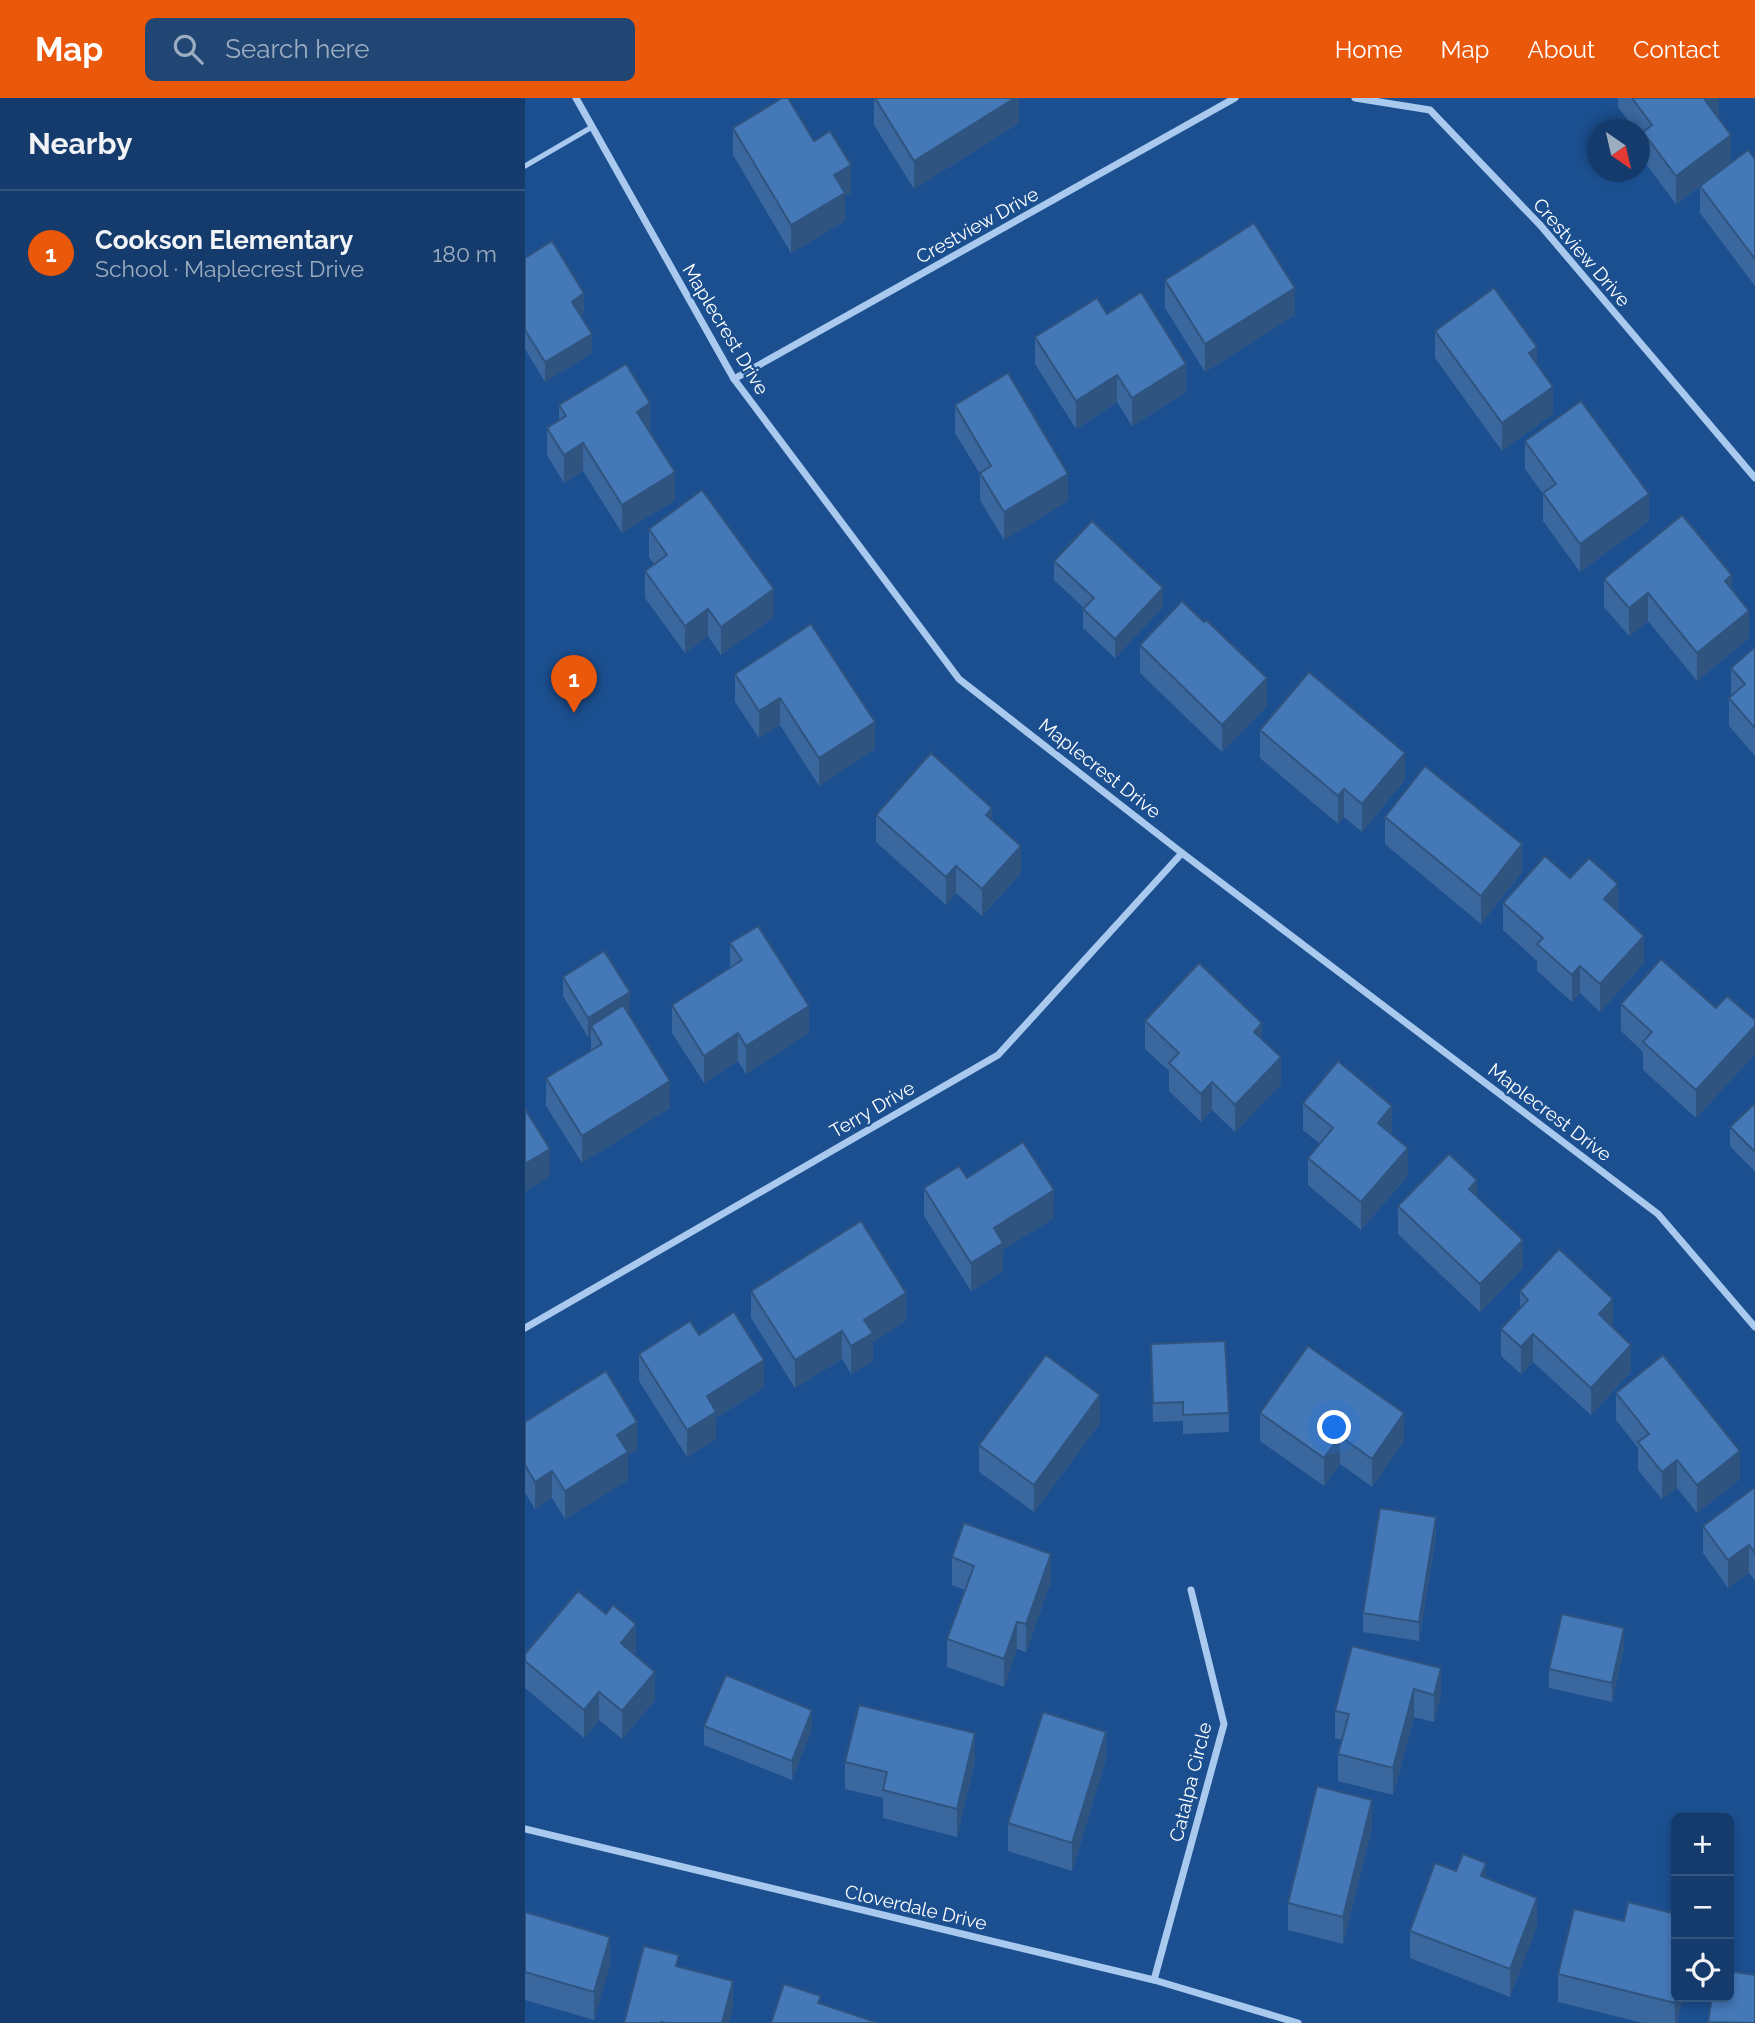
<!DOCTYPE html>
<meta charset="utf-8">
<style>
body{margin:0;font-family:Raleway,sans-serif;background:#214673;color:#f1f3f6}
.controls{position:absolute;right:21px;bottom:21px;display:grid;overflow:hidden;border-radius:10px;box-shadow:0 4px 10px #0003}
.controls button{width:63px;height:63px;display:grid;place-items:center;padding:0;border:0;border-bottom:2px solid #33557e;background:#143b6b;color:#f1f3f6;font:35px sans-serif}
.compass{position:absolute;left:1062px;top:21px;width:63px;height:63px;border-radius:50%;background:#143b6b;box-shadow:0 4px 10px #0003;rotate:146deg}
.you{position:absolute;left:810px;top:1330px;width:24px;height:24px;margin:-18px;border:5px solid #fff;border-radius:50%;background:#1a73e8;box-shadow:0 0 0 10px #1a73e833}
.badge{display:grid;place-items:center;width:46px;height:46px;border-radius:50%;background:#ea580c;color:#fff;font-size:23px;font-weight:700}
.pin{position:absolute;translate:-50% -58px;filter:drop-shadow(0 2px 4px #0008)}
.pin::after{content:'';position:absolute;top:37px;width:24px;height:21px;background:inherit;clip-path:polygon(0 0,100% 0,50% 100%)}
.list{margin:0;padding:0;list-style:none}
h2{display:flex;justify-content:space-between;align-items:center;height:91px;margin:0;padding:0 28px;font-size:30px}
h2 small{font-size:23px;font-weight:400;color:#9dadc1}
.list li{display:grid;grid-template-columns:46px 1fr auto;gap:21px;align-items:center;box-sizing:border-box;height:126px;padding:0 28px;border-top:2px solid #33557e}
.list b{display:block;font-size:26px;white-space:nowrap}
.list p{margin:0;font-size:23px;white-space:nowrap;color:#9dadc1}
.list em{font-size:23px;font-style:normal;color:#9dadc1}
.icon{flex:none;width:38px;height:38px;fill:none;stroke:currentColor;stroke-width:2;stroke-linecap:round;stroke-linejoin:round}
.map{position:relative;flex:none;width:1230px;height:1925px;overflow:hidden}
header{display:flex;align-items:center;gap:42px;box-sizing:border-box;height:98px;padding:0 35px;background:#ea580c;color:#fff}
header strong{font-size:33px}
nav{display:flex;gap:38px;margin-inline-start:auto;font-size:24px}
.search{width:490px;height:63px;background:#214673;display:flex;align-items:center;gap:18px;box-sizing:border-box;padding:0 24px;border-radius:10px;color:#9dadc1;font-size:26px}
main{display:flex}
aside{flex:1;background:#143b6b}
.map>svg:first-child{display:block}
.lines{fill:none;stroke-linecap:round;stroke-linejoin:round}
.lane{stroke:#a9c9ee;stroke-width:5}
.street{stroke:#a9c9ee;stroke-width:7}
.wall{fill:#3a679d}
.shaded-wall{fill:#305480}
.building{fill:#4478b7;stroke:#305480;stroke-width:2}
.labels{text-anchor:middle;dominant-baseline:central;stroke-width:5;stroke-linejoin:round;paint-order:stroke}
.street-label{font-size:19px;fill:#fff;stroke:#1b4f8f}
</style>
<header>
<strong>Map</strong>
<div class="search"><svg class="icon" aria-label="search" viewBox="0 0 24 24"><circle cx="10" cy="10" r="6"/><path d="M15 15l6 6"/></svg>Search here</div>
<nav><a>Home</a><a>Map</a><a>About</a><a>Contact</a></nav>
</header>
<main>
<aside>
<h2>Nearby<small></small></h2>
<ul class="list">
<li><span class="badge">1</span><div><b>Cookson Elementary</b><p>School · Maplecrest Drive</p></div><em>180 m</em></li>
</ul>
</aside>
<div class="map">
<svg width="1230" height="1925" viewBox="0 0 1230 1925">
<rect width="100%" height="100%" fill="#1b4f8f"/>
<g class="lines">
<polyline class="lane" points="0,68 67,29"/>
<g class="street">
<polyline points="51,0 209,281 434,581 657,755 1133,1116 1230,1229"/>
<polyline points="830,0 905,12 1016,128 1230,380"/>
<polyline points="209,281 710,0"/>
<polyline points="0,1230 473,957 657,755"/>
<polyline points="0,1731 629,1882 773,1925"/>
<polyline points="629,1882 699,1626 666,1492"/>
</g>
</g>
<g class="wall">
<polygon points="349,0 494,0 494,25 389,91 349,27"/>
<polygon points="1093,0 1194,0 1194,19 1193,20 1206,64 1230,61 1230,188 1175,115 1175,88 1151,106 1118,62 1118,42 1115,38 1115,32 1110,32 1093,9"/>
<polygon points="208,30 289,43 326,95 320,98 320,123 266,155 208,57"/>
<polygon points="0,160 59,215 55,217 67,255 20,284 0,251"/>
<polygon points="640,182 770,217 680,274 640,210"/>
<polygon points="582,216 661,294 607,328 592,304 551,331 510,266 510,239"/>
<polygon points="910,233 1012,266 1028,316 977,353 910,260"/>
<polygon points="34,307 125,333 150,402 97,435 58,373 39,385 22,357 22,330 34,323"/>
<polygon points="430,307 543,403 479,442 455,402 455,376 430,335"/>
<polygon points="1000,343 1124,423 1055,474 1018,423 1018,396 1000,371"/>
<polygon points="124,431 249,519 196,557 183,538 160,555 120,500 120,473 129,466 124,459"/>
<polygon points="529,463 638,509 590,560 558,530 558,511 559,510 529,482"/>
<polygon points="1079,481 1207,492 1224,540 1172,583 1123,523 1104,538 1079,509"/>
<polygon points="615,547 742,608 697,654 615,575"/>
<polygon points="1230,549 1230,658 1204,628 1204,600 1206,598 1206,570"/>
<polygon points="210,576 350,651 294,688 255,627 234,640 210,604"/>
<polygon points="735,632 880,682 837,734 819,719 813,726 735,660"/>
<polygon points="351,717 467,722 496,775 457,818 431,795 421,807 351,744"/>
<polygon points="860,719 997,774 956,826 860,746"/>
<polygon points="978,805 1093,814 1119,865 1075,914 1055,895 1047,904 1012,873 1012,863 978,832"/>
<polygon points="205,845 284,935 221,976 213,963 179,985 147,935 147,907 205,870"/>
<polygon points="38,879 105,913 103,915 145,1010 57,1065 21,1008 21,980 66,953 66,938 63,939 38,898"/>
<polygon points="1096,906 1191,910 1230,922 1230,956 1171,1020 1118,972 1118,954 1096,933"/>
<polygon points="620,923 737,941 756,986 710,1034 687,1012 676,1024 644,993 644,973 620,951"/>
<polygon points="778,1005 867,1035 883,1077 836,1132 783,1087 783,1060 795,1046 778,1032"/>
<polygon points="1230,1005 1230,1074 1205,1048 1205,1029"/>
<polygon points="442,1080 529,1120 478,1152 478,1173 446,1193 399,1118 399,1090"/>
<polygon points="952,1099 998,1170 955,1214 873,1136 873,1108"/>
<polygon points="226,1193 381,1223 348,1244 348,1263 326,1276 317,1261 270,1290 226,1220"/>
<polygon points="995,1193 1088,1229 1106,1274 1066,1317 1008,1264 996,1276 976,1258 976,1231 995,1211"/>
<polygon points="626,1246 704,1315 704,1334 658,1336 658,1323 628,1324"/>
<polygon points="114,1256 239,1289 191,1320 191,1341 162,1359 114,1283"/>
<polygon points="1091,1295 1215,1381 1172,1415 1152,1390 1137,1401 1113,1372 1113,1350 1091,1322"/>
<polygon points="735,1315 879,1343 847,1389 815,1366 799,1388 735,1343"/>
<polygon points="0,1324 112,1352 103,1357 103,1382 40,1421 27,1400 10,1411 0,1395"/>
<polygon points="575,1325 509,1414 454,1374 454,1347"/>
<polygon points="1230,1389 1230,1483 1224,1475 1203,1490 1178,1455 1178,1428"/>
<polygon points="911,1438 894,1543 838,1534 838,1515"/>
<polygon points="427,1459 526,1483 501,1554 492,1551 479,1589 422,1569 422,1541 440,1492 427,1487"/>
<polygon points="827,1548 916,1598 909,1624 889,1619 868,1697 813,1683 813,1656 817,1642 810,1640 810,1613"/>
<polygon points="1099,1549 1087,1604 1024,1590 1024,1571"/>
<polygon points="111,1554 109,1556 130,1602 97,1641 74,1622 59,1640 0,1590 0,1556"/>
<polygon points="179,1628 287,1631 267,1682 179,1647"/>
<polygon points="581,1661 547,1773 483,1753 483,1725"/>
<polygon points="450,1663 432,1739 358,1720 358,1700 320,1691 320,1664"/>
<polygon points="847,1729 818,1846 763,1832 763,1805"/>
<polygon points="931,1773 961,1781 1012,1828 985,1899 885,1860 885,1833"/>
<polygon points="0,1814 85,1867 69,1922 0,1902"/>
<polygon points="1099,1823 1151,1899 1158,1899 1152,1925 1118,1925 1033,1904 1033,1876"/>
</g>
<g class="shaded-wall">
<polygon points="490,0 494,0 494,25 389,91 389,63"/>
<polygon points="1183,0 1194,0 1194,19 1180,30 1180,2"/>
<polygon points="1206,37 1206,64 1151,106 1151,78"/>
<polygon points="326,67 326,95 320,98 320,123 266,155 266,127 309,77"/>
<polygon points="770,190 770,217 680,274 680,246"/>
<polygon points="59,195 59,215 47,223 47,204"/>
<polygon points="67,236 67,255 20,284 20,264"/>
<polygon points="1012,249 1012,277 1004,255"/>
<polygon points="661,266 661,294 607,328 607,300"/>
<polygon points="592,277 592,304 551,331 551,303"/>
<polygon points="1028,289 1028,316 977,353 977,325"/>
<polygon points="125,305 125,333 112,341 112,314"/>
<polygon points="58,345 58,373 39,385 39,357"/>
<polygon points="150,374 150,402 97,435 97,407"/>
<polygon points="543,376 543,403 479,442 479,414"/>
<polygon points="1124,396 1124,423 1055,474 1055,446"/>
<polygon points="1207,477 1207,505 1200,483"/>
<polygon points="638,490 638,509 590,560 590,541"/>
<polygon points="249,491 249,519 196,557 196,529"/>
<polygon points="1123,495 1123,523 1104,538 1104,510"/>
<polygon points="183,511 183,538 160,555 160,528"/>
<polygon points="1224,513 1224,540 1172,583 1172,555"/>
<polygon points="742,580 742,608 697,654 697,627"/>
<polygon points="255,600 255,627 234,640 234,613"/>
<polygon points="350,624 350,651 294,688 294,660"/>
<polygon points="880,655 880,682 837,734 837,706"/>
<polygon points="819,691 819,719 813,726 813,698"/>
<polygon points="467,710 467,737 461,717"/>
<polygon points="997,746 997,774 956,826 956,798"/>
<polygon points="496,748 496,775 457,818 457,791"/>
<polygon points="431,768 431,795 421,807 421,779"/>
<polygon points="1093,786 1093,814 1079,801"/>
<polygon points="1119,838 1119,865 1075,914 1075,886"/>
<polygon points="1055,868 1055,895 1047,904 1047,877"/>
<polygon points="105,894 105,913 70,935 66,928 66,938 63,939 63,920"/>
<polygon points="284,908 284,935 221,976 221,948"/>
<polygon points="737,925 737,953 729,934"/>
<polygon points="1230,928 1230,956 1171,1020 1171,992"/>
<polygon points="213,935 213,963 179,985 179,958"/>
<polygon points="756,959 756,986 710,1034 710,1007"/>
<polygon points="145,983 145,1010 57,1065 57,1038"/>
<polygon points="687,984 687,1012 676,1024 676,996"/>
<polygon points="867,1008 867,1035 853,1052 853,1025"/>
<polygon points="883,1050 883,1077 836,1132 836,1104"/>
<polygon points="25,1051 25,1078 0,1094 0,1066"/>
<polygon points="952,1082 952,1110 944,1091"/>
<polygon points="529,1092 529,1120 478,1152 478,1173 446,1193 446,1165 469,1130"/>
<polygon points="998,1142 998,1170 955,1214 955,1186"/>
<polygon points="381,1195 381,1223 348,1244 348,1263 326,1276 326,1248 339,1222"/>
<polygon points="1088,1201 1088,1229 1074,1244 1074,1216"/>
<polygon points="317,1233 317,1261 270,1290 270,1262"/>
<polygon points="1008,1236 1008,1264 996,1276 996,1249"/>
<polygon points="1106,1247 1106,1274 1066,1317 1066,1290"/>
<polygon points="239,1262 239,1289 191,1320 191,1341 162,1359 162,1332 182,1298"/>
<polygon points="575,1297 575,1325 509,1414 509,1387"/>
<polygon points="879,1315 879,1343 847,1389 847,1361"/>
<polygon points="112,1324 112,1352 103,1357 103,1382 40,1421 40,1393 92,1337"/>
<polygon points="815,1338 815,1366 799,1388 799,1360"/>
<polygon points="1215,1353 1215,1381 1172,1415 1172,1387"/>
<polygon points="1152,1362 1152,1390 1137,1401 1137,1374"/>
<polygon points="27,1373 27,1400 10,1411 10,1384"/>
<polygon points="911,1419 911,1438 894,1543 894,1524"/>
<polygon points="1224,1447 1224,1475 1203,1490 1203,1462"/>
<polygon points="526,1456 526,1483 501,1554 501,1526"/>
<polygon points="492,1524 492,1551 479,1589 479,1561"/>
<polygon points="111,1526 111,1554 96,1573 96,1545"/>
<polygon points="1099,1530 1099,1549 1087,1604 1087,1585"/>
<polygon points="916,1570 916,1598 909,1624 909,1597"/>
<polygon points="130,1574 130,1602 97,1641 97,1613"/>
<polygon points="889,1591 889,1619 868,1697 868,1670"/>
<polygon points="74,1594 74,1622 59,1640 59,1612"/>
<polygon points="287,1612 287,1631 267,1682 267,1663"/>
<polygon points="581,1634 581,1661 547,1773 547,1745"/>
<polygon points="450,1635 450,1663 432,1739 432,1711"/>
<polygon points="847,1702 847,1729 818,1846 818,1819"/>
<polygon points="961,1765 961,1792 956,1778"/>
<polygon points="1012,1800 1012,1828 985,1899 985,1871"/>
<polygon points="85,1839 85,1867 69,1922 69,1894"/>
<polygon points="208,1883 208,1911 204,1925 197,1925"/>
<polygon points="1151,1898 1158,1899 1152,1925 1150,1925 1150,1905"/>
</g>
<g class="building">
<polygon points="257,0 263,0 289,43 305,33 326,67 309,77 320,95 266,127 208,30"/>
<polygon points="350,0 490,0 389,63"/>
<polygon points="1107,0 1183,0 1180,2 1206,37 1151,78 1118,34 1127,27"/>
<polygon points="1223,52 1230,61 1230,161 1175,88"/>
<polygon points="729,125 770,190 680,246 640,182"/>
<polygon points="27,143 59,195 47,204 67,236 20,264 0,232 0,160"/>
<polygon points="969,190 1012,249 1004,255 1028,289 977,325 910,233"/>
<polygon points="616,194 661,266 607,300 592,277 551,303 510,239 572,200 582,216"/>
<polygon points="101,266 125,305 112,314 150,374 97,407 58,345 39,357 22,330 41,318 34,307"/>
<polygon points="483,275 543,376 479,414 455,375 466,368 430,307"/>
<polygon points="1056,303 1124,396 1055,446 1018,395 1031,386 1000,343"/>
<polygon points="177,392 249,491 196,529 183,511 160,528 120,473 142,457 124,431"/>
<polygon points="1157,417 1207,477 1200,483 1224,513 1172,555 1123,495 1104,510 1079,481"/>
<polygon points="567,423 638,490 590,541 558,511 569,500 529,463"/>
<polygon points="657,503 679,524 681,522 742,580 697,627 615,547"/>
<polygon points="286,526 350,624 294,660 255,600 234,613 210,576"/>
<polygon points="1230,549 1230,630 1204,600 1220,586 1206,570"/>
<polygon points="784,574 880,655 837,706 819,691 813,698 735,632"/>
<polygon points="406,655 467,710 461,717 496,748 457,791 431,768 421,779 351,717"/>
<polygon points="900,668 997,746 956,798 860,719"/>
<polygon points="1020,758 1045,780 1064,760 1093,786 1079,801 1119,838 1075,886 1055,868 1047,877 1012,846 1018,840 978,805"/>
<polygon points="233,828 284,908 221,948 213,935 179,958 147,907 217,862 205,845"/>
<polygon points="79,853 105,894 63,920 38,879"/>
<polygon points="1136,861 1191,910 1202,898 1230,922 1230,928 1171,992 1118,944 1127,934 1096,906"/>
<polygon points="674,865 737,925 729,934 756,959 710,1007 687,984 676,996 644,965 654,955 620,923"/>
<polygon points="98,907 145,983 57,1038 21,980 77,946 66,928"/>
<polygon points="813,963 867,1008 853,1025 883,1050 836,1104 783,1060 808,1030 778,1005"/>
<polygon points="1230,1005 1230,1054 1205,1029"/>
<polygon points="0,1011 25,1051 0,1066"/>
<polygon points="498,1044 529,1092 469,1130 478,1145 446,1165 399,1090 434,1068 442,1080"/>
<polygon points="924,1056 952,1082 944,1091 998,1142 955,1186 873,1108"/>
<polygon points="336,1123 381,1195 339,1222 348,1235 326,1248 317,1233 270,1262 226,1193"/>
<polygon points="1034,1151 1088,1201 1074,1216 1106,1247 1066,1290 1008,1236 996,1249 976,1231 1003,1202 995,1193"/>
<polygon points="209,1214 239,1262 182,1298 191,1314 162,1332 114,1256 165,1223 174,1237"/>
<polygon points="700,1243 704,1315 658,1317 658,1304 628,1305 626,1246"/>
<polygon points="783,1248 879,1315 847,1361 815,1338 799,1360 735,1315"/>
<polygon points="521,1257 575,1297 509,1387 454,1347"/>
<polygon points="1138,1257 1215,1353 1172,1387 1152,1362 1137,1374 1113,1344 1124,1336 1091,1295"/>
<polygon points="81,1273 112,1324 92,1337 103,1354 40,1393 27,1373 10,1384 0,1367 0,1324"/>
<polygon points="1230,1389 1230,1455 1224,1447 1203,1462 1178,1428"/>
<polygon points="855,1410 911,1419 894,1524 838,1515"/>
<polygon points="439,1425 526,1456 501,1526 492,1524 479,1561 422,1541 449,1468 427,1459"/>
<polygon points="53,1493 81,1516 88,1507 111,1526 96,1545 130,1574 97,1613 74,1594 59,1612 0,1563 0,1556"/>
<polygon points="1037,1516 1099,1530 1087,1585 1024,1571"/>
<polygon points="827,1548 916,1570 909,1597 889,1591 868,1670 813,1656 824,1616 810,1613"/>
<polygon points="201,1577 287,1612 267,1663 179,1628"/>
<polygon points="334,1607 450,1635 432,1711 358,1692 362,1674 320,1664"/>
<polygon points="518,1614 581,1634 547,1745 483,1725"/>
<polygon points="792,1688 847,1702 818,1819 763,1805"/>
<polygon points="938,1756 961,1765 956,1778 1012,1800 985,1871 885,1833 910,1765 931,1773"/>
<polygon points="1103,1804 1151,1816 1151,1898 1150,1905 1033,1876 1049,1811 1099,1823"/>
<polygon points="0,1814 85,1839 69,1894 0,1874"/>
<polygon points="119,1848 154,1857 151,1868 208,1883 197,1925 142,1925 136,1924 136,1925 99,1925"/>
<polygon points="1204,1873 1230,1877 1230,1925 1183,1924 1187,1899 1204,1899"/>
<polygon points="259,1886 296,1898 293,1905 351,1924 351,1925 246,1925"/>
</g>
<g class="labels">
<g class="street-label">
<text transform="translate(452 127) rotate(-29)">Crestview Drive</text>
<text transform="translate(1057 154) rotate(49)">Crestview Drive</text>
<text transform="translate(201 231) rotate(59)">Maplecrest Drive</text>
<text transform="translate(575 670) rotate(38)">Maplecrest Drive</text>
<text transform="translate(347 1011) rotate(-30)">Terry Drive</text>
<text transform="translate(1025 1014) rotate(37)">Maplecrest Drive</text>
<text transform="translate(665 1684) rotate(-76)">Catalpa Circle</text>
<text transform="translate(391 1809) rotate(13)">Cloverdale Drive</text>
</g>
</g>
</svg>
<div class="controls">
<button>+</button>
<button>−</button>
<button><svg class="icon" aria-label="locate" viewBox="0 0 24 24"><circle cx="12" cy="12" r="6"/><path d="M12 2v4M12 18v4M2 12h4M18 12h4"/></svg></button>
</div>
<svg class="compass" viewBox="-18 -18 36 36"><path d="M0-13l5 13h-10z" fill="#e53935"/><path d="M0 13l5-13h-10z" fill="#9dadc1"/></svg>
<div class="you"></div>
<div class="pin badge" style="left:49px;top:615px">1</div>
</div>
</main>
